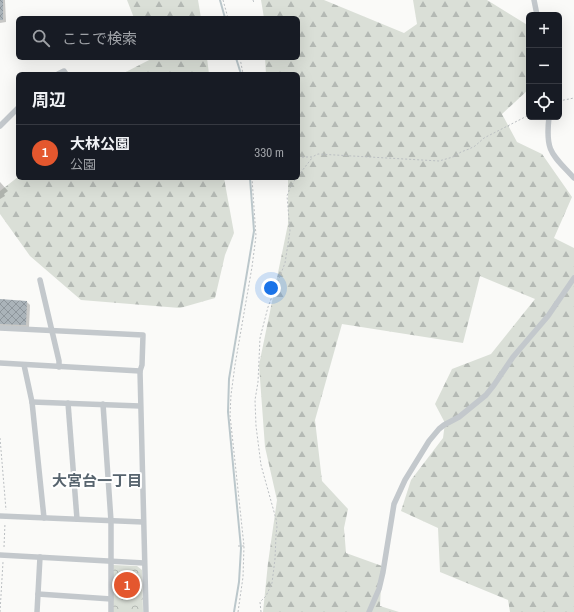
<!DOCTYPE html>
<html lang="ja">
<meta charset="utf-8">
<style>
body{margin:0;font-family:"Archivo Narrow","Noto Sans JP",sans-serif;background:#20242c;color:#f1f3f6}
.controls{position:absolute;right:12px;top:12px;display:grid;overflow:hidden;border-radius:6px;box-shadow:0 4px 16px #0002}
.controls button{width:36px;height:36px;display:grid;place-items:center;padding:0;border:0;border-bottom:1px solid #363941;background:#171b24;color:#f1f3f6;font:20px sans-serif}
.you{position:absolute;left:271px;top:288px;width:14px;height:14px;margin:-10px;border:3px solid #fff;border-radius:50%;background:#1a73e8;box-shadow:0 0 0 6px #1a73e833}
.badge{display:grid;place-items:center;width:26px;height:26px;border-radius:50%;background:#e4572e;color:#fff;font-size:13px;font-weight:700}
.pin{position:absolute;translate:-50% -50%;border:2px solid #fff;box-shadow:0 1px 4px #0006}
.list{margin:0;padding:0;list-style:none}
h2{display:flex;justify-content:space-between;align-items:center;height:52px;margin:0;padding:0 16px;font-size:17px}
h2 small{font-size:13px;font-weight:400;color:#9ea1a6}
.list li{display:grid;grid-template-columns:26px 1fr auto;gap:12px;align-items:center;box-sizing:border-box;height:56px;padding:0 16px;border-top:1px solid #363941}
.list b{display:block;font-size:15px;white-space:nowrap}
.list p{margin:0;font-size:13px;white-space:nowrap;color:#9ea1a6}
.list em{font-size:13px;font-style:normal;color:#9ea1a6}
.icon{flex:none;width:22px;height:22px;fill:none;stroke:currentColor;stroke-width:2;stroke-linecap:round;stroke-linejoin:round}
.map{position:relative;flex:none;width:574px;height:612px;overflow:hidden}
.search{position:absolute;background:#171b24;box-shadow:0 4px 16px #0002;left:16px;top:16px;width:284px;height:44px;display:flex;align-items:center;gap:10px;box-sizing:border-box;padding:0 14px;border-radius:6px;color:#9ea1a6;font-size:15px}
.panel{position:absolute;background:#171b24;box-shadow:0 4px 16px #0002;left:16px;top:72px;width:284px;height:108px;border-radius:6px}
.map>svg:first-child{display:block}
.forest{fill:url(#forest-firs)}
.park{fill:url(#park-crowns)}
.shadow{fill:#0003}
.lines{fill:none;stroke-linecap:round;stroke-linejoin:round}
.stream{stroke:#bbc7cb;stroke-width:2}
.building{fill:url(#building-cross-hatch)}
.path{stroke:#bbbfc2;stroke-width:1;stroke-dasharray:2 2;stroke-linecap:butt}
.minor{stroke:#c3c8cc;stroke-width:5.5}
.labels{text-anchor:middle;dominant-baseline:central;stroke-width:4;stroke-linejoin:round;paint-order:stroke}
.neighbourhood-label{font-size:15px;font-weight:bold;fill:#57646e;stroke:#fff}
</style>
<div class="map">
<svg width="574" height="612" viewBox="0 0 574 612">
<defs>
<pattern id="forest-firs" width="22" height="20" patternUnits="userSpaceOnUse"><rect width="22" height="20" fill="#dadfd7"/><path d="M5 1l3.5 6h-7zM16 11l3.5 6h-7z" fill="#b4b9b4"/></pattern>
<pattern id="park-crowns" width="20" height="18" patternUnits="userSpaceOnUse"><rect width="20" height="18" fill="#dadfd7"/><path d="M2 6a3 3 0 1 1 6 0M12 15a3 3 0 1 1 6 0" fill="none" stroke="#b4b9b4"/></pattern>
<pattern id="building-cross-hatch" width="8" height="8" patternUnits="userSpaceOnUse"><rect width="8" height="8" fill="#aab3b9"/><path d="M0 0l8 8M0 8l8-8" fill="none" stroke="#8e969c"/></pattern>
</defs>
<rect width="100%" height="100%" fill="#fafaf8"/>
<g class="forest">
<polygon points="127,0 198,0 201,18 134,18"/>
<polygon points="261,0 324,0 404,33 417,24 413,0 487,0 529,26 529,89 502,114 517,142 542,154 572,197 554,238 574,248 574,612 510,612 508,600 440,572 438,528 401,511 411,480 443,438 445,423 435,404 452,369 491,354 535,299 480,276 463,343 342,324 315,420 322,481 348,509 344,528 346,553 382,566 380,606 399,612 263,612 268,563 277,500 265,447 259,365 288,224 288,178 298,178 298,74 266,74 265,58 298,58 298,18 264,18"/>
<polygon points="153,58 207,58 209,74 122,74"/>
<polygon points="18,177 224,178 234,233 225,255 215,298 180,308 81,300 30,256 0,214 0,191"/>
</g>
<polygon class="park" points="113,565 137,566 142,570 143,612 111,612"/>
<g class="shadow">
<polygon points="0,0 5,0 6,22 0,23"/>
<polygon points="0,182 8,191 4,194 5,196 0,199"/>
<polygon points="0,300 27,302 30,305 29,328 0,327"/>
</g>
<g class="lines">
<g class="stream">
<polyline points="220,0 225,18"/>
<polyline points="236,58 241,74"/>
<polyline points="234,612 239,582 241,548 228,412 229,379 254,231 250,178"/>
</g>
</g>
<g class="building">
<rect x="0" y="0" width="3" height="20"/>
<polygon points="0,299 27,301 26,325 0,324"/>
</g>
<g class="lines">
<g class="path">
<polyline points="223,0 228,18"/>
<polyline points="253,0 254,3"/>
<polyline points="240,58 243,74"/>
<polyline points="559,101 574,98"/>
<polyline points="298,157 312,157 318,154 439,161 453,157 461,152 469,149 475,146 484,138 529,115"/>
<polyline points="298,170 302,169"/>
<polyline points="298,176 312,158"/>
<polyline points="0,438 6,510"/>
<polyline points="238,546 244,546"/>
<polyline points="4,547 5,523"/>
<polyline points="0,612 3,562"/>
<polyline points="238,612 243,577 244,546 230,415 231,395 235,365 252,267 256,236 252,178"/>
<polyline points="261,612 260,602 266,596 272,583 275,559 276,535 277,527 276,519 261,465 256,426 255,400 258,382 260,338 268,307 285,263 290,231 287,196 290,188 296,178"/>
</g>
<g class="minor">
<polyline points="534,0 537,15"/>
<polyline points="58,74 64,71 66,74"/>
<path d="M549 117C545 152 552 154 574 178"/>
<polyline points="0,126 18,108"/>
<polyline points="40,280 59,361 59,367"/>
<polyline points="0,328 143,335 142,365 140,371 146,612"/>
<polyline points="0,363 140,371"/>
<polyline points="24,365 32,402 44,518"/>
<polyline points="32,402 140,406"/>
<polyline points="68,403 77,519"/>
<polyline points="103,404 111,521 111,612"/>
<polyline points="0,516 143,522"/>
<polyline points="0,555 144,563"/>
<polyline points="38,594 111,599"/>
<polyline points="37,612 40,557"/>
<polyline points="369,612 379,589 383,572 394,504 405,480 429,441 439,429 444,425 459,417 486,395 494,385 513,357 548,316 574,278"/>
</g>
</g>
<g class="labels">
<g class="neighbourhood-label">
<text x="97" y="480">大宮台一丁目</text>
</g>
</g>
</svg>
<div class="controls">
<button>+</button>
<button>−</button>
<button><svg class="icon" aria-label="locate" viewBox="0 0 24 24"><circle cx="12" cy="12" r="6"/><path d="M12 2v4M12 18v4M2 12h4M18 12h4"/></svg></button>
</div>
<div class="you"></div>
<div class="pin badge" style="left:127px;top:585px">1</div>
<div class="search"><svg class="icon" aria-label="search" viewBox="0 0 24 24"><circle cx="10" cy="10" r="6"/><path d="M15 15l6 6"/></svg>ここで検索</div>
<section class="panel">
<h2>周辺<small></small></h2>
<ul class="list">
<li><span class="badge">1</span><div><b>大林公園</b><p>公園</p></div><em>330 m</em></li>
</ul>
</section>
</div>
